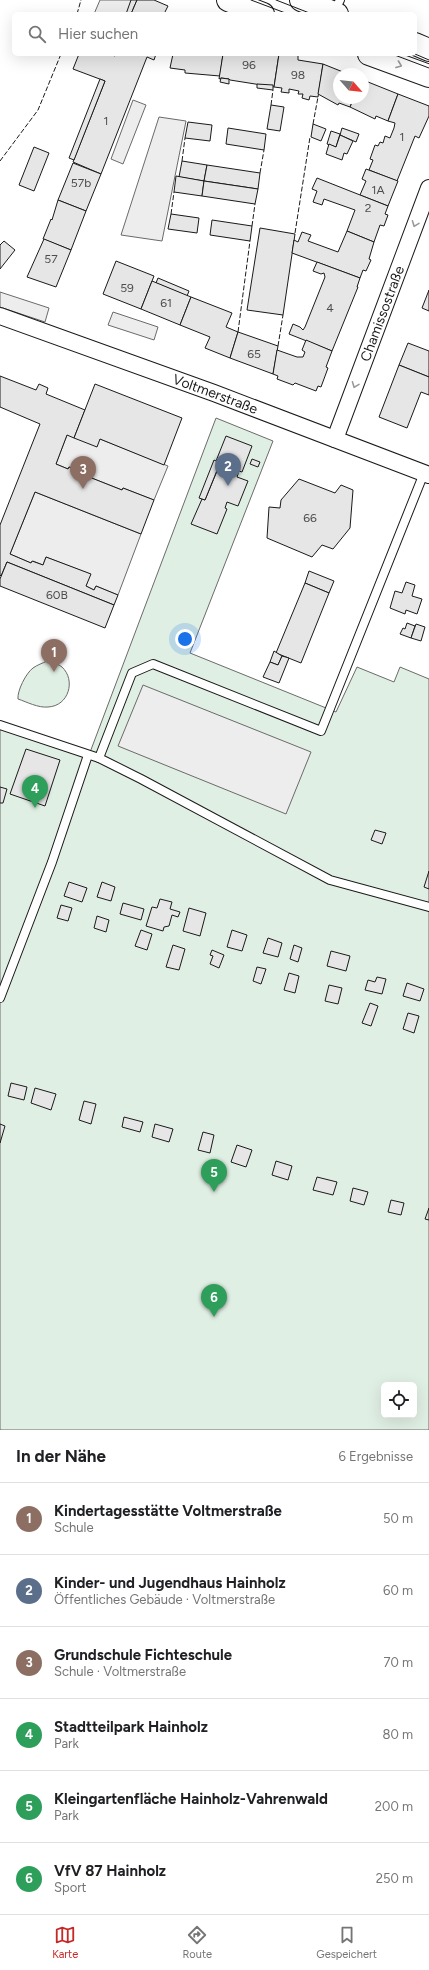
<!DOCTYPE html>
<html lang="de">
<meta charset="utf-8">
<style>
body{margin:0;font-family:Figtree,sans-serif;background:#f6f6f6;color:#202124}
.controls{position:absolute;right:12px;bottom:12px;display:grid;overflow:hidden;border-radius:6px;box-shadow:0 4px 16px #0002}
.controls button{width:36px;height:36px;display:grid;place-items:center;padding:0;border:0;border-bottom:1px solid #e0e0e0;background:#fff;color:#202124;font:20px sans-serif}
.compass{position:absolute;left:333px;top:68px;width:36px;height:36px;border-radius:50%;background:#fff;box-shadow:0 4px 16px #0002;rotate:117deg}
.you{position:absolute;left:185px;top:639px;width:14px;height:14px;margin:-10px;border:3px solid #fff;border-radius:50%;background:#1a73e8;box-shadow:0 0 0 6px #1a73e833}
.badge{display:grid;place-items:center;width:26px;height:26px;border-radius:50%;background:#c62828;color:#fff;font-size:13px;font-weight:700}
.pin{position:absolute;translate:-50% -33px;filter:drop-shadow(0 1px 2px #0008)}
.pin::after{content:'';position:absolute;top:21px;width:14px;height:12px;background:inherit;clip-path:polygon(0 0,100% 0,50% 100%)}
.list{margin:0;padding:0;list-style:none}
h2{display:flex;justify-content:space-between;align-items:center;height:52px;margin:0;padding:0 16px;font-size:17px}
h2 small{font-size:13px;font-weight:400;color:#757577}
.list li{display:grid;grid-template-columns:26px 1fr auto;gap:12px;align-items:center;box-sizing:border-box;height:72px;padding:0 16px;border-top:1px solid #e0e0e0}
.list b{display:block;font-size:15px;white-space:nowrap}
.list p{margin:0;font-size:13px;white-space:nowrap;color:#757577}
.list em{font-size:13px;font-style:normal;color:#757577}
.icon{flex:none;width:22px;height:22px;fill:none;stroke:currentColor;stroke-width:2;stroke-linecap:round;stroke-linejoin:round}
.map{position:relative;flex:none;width:429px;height:1430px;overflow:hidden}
.search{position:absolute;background:#fff;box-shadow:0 4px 16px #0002;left:12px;right:12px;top:12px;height:44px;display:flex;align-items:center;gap:10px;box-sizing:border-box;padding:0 14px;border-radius:6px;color:#757577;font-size:15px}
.sheet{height:484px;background:#fff}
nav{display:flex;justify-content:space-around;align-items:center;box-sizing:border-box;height:56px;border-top:1px solid #e0e0e0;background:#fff;font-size:11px;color:#757577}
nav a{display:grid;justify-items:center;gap:2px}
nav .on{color:#c62828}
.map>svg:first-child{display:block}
.green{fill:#e0efe3;stroke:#6a6a6a;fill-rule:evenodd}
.parking{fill:#ededed;stroke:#6a6a6a}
.building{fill:#e6e6e6;stroke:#1a1a1a}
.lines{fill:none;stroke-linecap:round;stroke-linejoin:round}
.service-casing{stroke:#1a1a1a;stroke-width:10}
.minor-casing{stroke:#1a1a1a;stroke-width:18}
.secondary-casing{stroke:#1a1a1a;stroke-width:24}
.service{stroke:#fff;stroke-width:8}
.minor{stroke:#fff;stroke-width:16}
.secondary{stroke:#fff;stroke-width:22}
.tram{stroke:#1a1a1a;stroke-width:1}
.fence{stroke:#1a1a1a;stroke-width:1;stroke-dasharray:5 2;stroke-linecap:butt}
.oneway{stroke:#989898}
.labels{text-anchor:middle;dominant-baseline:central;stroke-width:3;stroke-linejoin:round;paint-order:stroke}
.number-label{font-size:12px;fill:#4d4d4d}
.street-label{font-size:14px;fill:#1a1a1a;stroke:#fff}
</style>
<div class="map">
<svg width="429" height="1430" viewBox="0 0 429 1430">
<rect width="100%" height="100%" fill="#fff"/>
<g class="green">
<path d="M216 418 273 441 190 653 336 712 357 667 394 682 400 667 429 679V1430H0V725L89 755ZM384 1385H414V1415H384Z"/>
<path d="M47 661C52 663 59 664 62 667 76 680 69 706 48 707 38 708 27 702 18 699 17 691 26 673 33 668 37 665 43 663 47 661Z"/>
</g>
<g class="parking">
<polygon points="100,0 137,0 131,14 94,14"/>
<polygon points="133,100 146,105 123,164 111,159"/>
<polygon points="159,117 186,121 162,241 121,235"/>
<polygon points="0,292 49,308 45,322 0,307"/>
<polygon points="113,312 158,327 154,340 108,325"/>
<polygon points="67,435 100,439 168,466 154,500 123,488 122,490 79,473 80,471 69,467 68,469 56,464"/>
<polygon points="35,492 141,534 118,595 96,586 94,590 86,586 90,574 46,557 43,565 33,561 31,563 10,554"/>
<polygon points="143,685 311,752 286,814 118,746"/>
</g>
<g class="building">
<polygon points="131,0 137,0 131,14 126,14"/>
<polygon points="137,0 154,0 168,6 164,14 131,14"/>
<polygon points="79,54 110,54 115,56 115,54 156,54 154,60 147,57 101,174 73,162 105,81 73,69"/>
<polygon points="173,54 223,54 220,76 185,73 185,70 170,68"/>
<polygon points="223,54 279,54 274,87 230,80 229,79 221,78 219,79"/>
<polygon points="279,54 298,55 298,60 323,64 318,97 310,96 309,100 302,98 303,94 298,94 299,91 289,89 289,93 281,92 282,88 274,87"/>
<polygon points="323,64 348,74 339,74 339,98 354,98 350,107 339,103 338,105 318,94"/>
<polygon points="221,78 229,79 229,84 220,82"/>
<polygon points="100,79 105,81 74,160 69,158"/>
<polygon points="363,80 398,94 388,121 376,116 375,119 350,107 354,98 363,98"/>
<polygon points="257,84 273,85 273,90 257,88"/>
<polygon points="398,94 429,106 429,116 419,138 415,136 397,181 369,170 373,160 370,159 375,145 378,146 380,142 383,143 385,136 390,138 394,128 395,123 388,121"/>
<polygon points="271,105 284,107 280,131 267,129"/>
<polygon points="188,122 212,125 210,141 185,138"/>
<polygon points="313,124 326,129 321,141 311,137"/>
<polygon points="228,128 266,134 264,150 226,144"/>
<polygon points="342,128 359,134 356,142 340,135"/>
<polygon points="331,131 340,134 336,147 327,144"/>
<polygon points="340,135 353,141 347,154 344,153 342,160 326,154 329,144 336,147"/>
<polygon points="34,147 49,153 34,191 19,185"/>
<polygon points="182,161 207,165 204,181 179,177"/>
<polygon points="73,163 101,174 86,211 58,200"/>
<polygon points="207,165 260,173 258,189 204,181"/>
<polygon points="366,169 398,181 388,206 360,195 366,181 362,179"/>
<polygon points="176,176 204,181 202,196 174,192"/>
<polygon points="317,178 388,206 385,214 388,215 384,226 380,225 374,242 347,231 355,210 324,199 322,205 313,202 317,191 312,189"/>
<polygon points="204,181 258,189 255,204 202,196"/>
<polygon points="58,200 86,211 71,250 43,239 51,219 52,220"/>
<polygon points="171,214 199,218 197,233 168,229"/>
<polygon points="212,220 252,226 250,241 210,235"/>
<polygon points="260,228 295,234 283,315 247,310"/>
<polygon points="347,231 374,242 369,259 371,260 366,271 363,270 360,278 292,253 294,240 298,242 302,232 311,235 308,241 338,252"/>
<polygon points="44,239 71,250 56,287 27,277"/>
<polygon points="4,241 15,250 0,269 0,245"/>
<polygon points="116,261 154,276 141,309 103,294"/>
<polygon points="317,262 360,278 357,287 358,287 332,351 289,334 293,324 300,327 303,330 305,327 325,277 324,273 321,274 313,271"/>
<polygon points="158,278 189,291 187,296 156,283"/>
<polygon points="152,281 191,297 180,325 141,309"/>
<polygon points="429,290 429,311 422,308"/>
<polygon points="191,297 232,313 226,327 238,332 230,358 205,348 210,337 180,325"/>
<polygon points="238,332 278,346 273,374 230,358"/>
<polygon points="306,340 332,351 326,367 328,368 321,387 318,386 316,391 295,383 293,385 277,379 278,376 273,374 277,350 297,357 303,357 305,352 302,350"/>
<polygon points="408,343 429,351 429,377 399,365"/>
<polygon points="399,365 429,377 429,395 421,392 407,428 379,417"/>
<polygon points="0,376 36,390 39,384 48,388 46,394 85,410 74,438 67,435 56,464 68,469 69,467 80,471 79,473 122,490 123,488 154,500 141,534 35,492 10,554 31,563 32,561 43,565 46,557 91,574 86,586 94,590 96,586 118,595 114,605 7,562 1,576 0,575 0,525 40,424 0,407"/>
<polygon points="95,384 182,418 164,465 100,439 97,447 74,438"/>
<polygon points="226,436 252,446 242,472 239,471 237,477 248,481 238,506 227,502 225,508 227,509 217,534 191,524 202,499 205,500 217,471 220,463 216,461"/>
<polygon points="252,459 260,462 258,467 250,464"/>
<polygon points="214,460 220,463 205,500 199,498"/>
<polygon points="299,479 335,493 341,485 353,490 350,528 333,549 322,545 312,557 267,538 269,507 280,508 281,500"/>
<polygon points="7,562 114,605 105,628 0,586 0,579"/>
<polygon points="309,571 334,581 329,593 305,583"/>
<polygon points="406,582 415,585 412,596 422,599 417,614 406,610 405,614 390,608 395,591 402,593"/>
<polygon points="305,583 329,593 301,663 276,653"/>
<polygon points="407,623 415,626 411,638 400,634 403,628 405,629"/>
<polygon points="416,624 425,627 421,641 411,638"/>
<polygon points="274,651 282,656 278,665 270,662"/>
<polygon points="282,656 289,658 279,683 263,677 270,662 278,665"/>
<polygon points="26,749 60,760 45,806 10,794"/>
<polygon points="0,787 7,789 3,803 0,803"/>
<polygon points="375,830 386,833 382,844 371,840"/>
<polygon points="429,871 429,889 424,887"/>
<polygon points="69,882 87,888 82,902 64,896"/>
<polygon points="102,882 115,887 111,901 97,897"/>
<polygon points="160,899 172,902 170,909 180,912 178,917 172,915 169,926 164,927 163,931 146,926 152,907 157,908"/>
<polygon points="123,903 144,909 141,920 120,914"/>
<polygon points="61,905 72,908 68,921 57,918"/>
<polygon points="189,908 206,913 200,936 183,931"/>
<polygon points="97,916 109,920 106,932 94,928"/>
<polygon points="141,930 152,934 147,950 135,946"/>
<polygon points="232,930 247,935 242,951 227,947"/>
<polygon points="268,938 282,943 278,957 263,953"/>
<polygon points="173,945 185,949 179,970 166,967"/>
<polygon points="294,945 302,948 298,962 290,959"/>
<polygon points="212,950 224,955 219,968 210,964 213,956 210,955"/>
<polygon points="331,951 350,956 346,971 327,966"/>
<polygon points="257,967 266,969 261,984 253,981"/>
<polygon points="289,973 299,976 295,993 284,990"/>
<polygon points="377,977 386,979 382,994 365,990 368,980 375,982"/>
<polygon points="407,983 424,989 420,1001 403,996"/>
<polygon points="329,985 342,988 338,1004 325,1001"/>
<polygon points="370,1003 378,1006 371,1026 362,1023"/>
<polygon points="408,1013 419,1016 414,1033 403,1029"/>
<polygon points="11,1083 27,1087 24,1100 8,1096"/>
<polygon points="35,1088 56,1094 51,1110 31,1103"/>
<polygon points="84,1101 96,1104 91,1124 79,1120"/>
<polygon points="124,1117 143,1122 140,1132 122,1127"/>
<polygon points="0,1124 5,1126 0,1143"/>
<polygon points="155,1124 173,1129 169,1142 152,1137"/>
<polygon points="203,1132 214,1135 210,1153 198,1150"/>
<polygon points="237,1145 252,1150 246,1167 231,1162"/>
<polygon points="276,1161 292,1166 288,1180 272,1175"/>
<polygon points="317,1177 337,1182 333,1195 313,1190"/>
<polygon points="353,1188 368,1192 364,1205 350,1201"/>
<polygon points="391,1200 404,1203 401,1215 388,1212"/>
<polygon points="429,1208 429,1220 425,1219"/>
</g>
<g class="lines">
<g class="service-casing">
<g id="service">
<polyline points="334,12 340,0"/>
<polyline points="0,725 99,758 141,779 330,880 429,907"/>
<polyline points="99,758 132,673 153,664 321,731 424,473"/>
<polyline points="0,998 52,862 88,755"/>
</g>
</g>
<g class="minor-casing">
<g id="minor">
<path id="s1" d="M0 316 214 393 429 475"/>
<path id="s2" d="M335 439 429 188"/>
</g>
</g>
<g class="secondary-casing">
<g id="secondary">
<polyline points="228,0 263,14"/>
<polyline points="301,0 337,14"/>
<polyline points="415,44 429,50"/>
<polyline points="369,54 429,76"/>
</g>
</g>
<use href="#service" class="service"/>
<use href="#minor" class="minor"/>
<use href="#secondary" class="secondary"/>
<g class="tram">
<polyline points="251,0 288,14"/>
<polyline points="276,0 312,14"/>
<polyline points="392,54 429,68"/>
<polyline points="415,54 429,60"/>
</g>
<g class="fence">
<polyline points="77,14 81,0"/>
<polyline points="271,105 273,90"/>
<polyline points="313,124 318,97"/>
<polyline points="0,161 38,110 61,54"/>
<polyline points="182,161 185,138"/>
<polyline points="260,173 264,150"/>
<polyline points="171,214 174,192"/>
<polyline points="252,226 255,204"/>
<polyline points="295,233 310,137"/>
<polyline points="238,332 250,241"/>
<polyline points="278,346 283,315"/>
</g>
</g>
<defs><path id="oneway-chevron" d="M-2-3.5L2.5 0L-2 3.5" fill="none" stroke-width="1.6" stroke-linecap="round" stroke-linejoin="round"/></defs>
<g class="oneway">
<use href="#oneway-chevron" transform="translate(399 65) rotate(21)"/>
<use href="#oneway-chevron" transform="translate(415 224) rotate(111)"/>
<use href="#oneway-chevron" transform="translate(355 385) rotate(111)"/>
</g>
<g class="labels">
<g class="number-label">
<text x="249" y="65">96</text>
<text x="298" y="75">98</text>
<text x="106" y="121">1</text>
<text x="402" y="137">1</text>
<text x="81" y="183">57b</text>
<text x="378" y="190">1A</text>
<text x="368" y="208">2</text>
<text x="51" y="259">57</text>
<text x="127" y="288">59</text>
<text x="166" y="303">61</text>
<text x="330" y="308">4</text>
<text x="254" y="354">65</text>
<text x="310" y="518">66</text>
<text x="57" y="595">60B</text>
</g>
<g class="street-label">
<text stroke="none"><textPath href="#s2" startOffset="134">Chamissostraße</textPath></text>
<text stroke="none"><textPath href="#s1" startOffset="229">Voltmerstraße</textPath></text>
</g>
</g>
</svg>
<div class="controls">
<button><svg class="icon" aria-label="locate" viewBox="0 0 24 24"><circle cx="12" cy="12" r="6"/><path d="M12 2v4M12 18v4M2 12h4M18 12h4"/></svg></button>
</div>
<svg class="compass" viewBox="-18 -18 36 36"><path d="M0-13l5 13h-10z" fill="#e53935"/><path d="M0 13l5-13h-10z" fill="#757577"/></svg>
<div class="you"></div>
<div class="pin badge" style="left:54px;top:672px;background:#8d6e63">1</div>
<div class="pin badge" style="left:228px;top:486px;background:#5c6f8a">2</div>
<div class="pin badge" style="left:83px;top:489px;background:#8d6e63">3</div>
<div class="pin badge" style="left:35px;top:808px;background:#2e9e5b">4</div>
<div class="pin badge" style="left:214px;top:1192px;background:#2e9e5b">5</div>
<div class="pin badge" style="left:214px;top:1317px;background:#2e9e5b">6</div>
<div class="search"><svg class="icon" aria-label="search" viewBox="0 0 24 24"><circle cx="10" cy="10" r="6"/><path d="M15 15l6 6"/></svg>Hier suchen</div>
</div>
<section class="sheet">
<h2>In der Nähe<small>6 Ergebnisse</small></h2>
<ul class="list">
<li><span class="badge" style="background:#8d6e63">1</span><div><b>Kindertagesstätte Voltmerstraße</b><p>Schule</p></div><em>50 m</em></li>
<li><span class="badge" style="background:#5c6f8a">2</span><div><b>Kinder- und Jugendhaus Hainholz</b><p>Öffentliches Gebäude · Voltmerstraße</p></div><em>60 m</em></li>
<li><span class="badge" style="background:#8d6e63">3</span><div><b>Grundschule Fichteschule</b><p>Schule · Voltmerstraße</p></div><em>70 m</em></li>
<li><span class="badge" style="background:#2e9e5b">4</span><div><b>Stadtteilpark Hainholz</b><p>Park</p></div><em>80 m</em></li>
<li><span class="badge" style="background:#2e9e5b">5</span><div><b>Kleingartenfläche Hainholz-Vahrenwald</b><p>Park</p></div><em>200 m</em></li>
<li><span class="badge" style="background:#2e9e5b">6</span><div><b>VfV 87 Hainholz</b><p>Sport</p></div><em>250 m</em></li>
</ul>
</section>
<nav>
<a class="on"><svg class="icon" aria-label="map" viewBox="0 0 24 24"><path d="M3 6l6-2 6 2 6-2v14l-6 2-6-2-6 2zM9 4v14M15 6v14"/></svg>Karte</a>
<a><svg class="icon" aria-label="directions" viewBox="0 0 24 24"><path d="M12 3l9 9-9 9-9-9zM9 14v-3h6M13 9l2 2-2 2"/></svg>Route</a>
<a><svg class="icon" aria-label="saved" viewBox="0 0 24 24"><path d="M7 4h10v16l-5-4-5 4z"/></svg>Gespeichert</a>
</nav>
